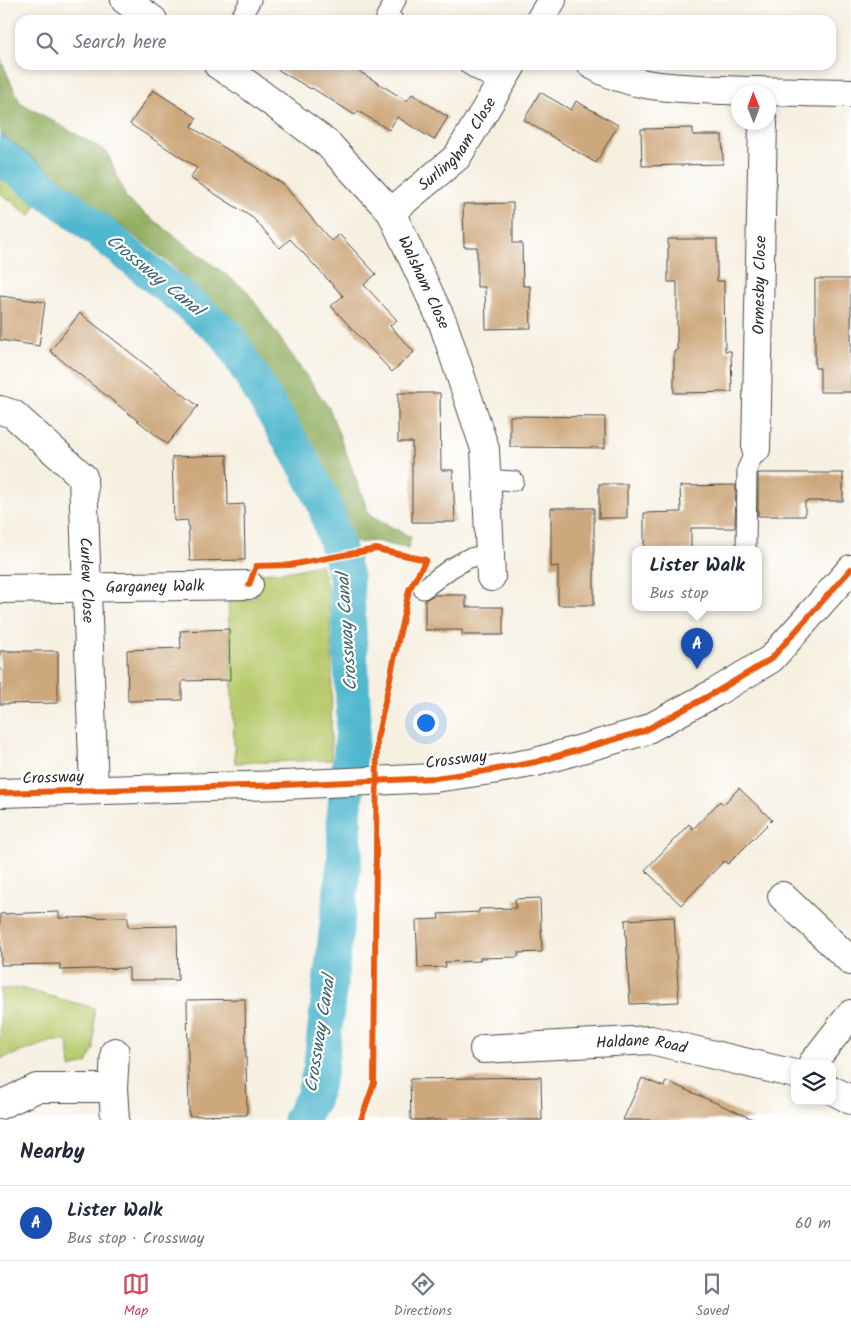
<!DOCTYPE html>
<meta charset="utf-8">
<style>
body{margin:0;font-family:Kalam,sans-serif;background:#f2f2f3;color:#1f2937}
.controls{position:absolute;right:15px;bottom:15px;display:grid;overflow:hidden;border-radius:10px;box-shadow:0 2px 8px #0003}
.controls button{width:45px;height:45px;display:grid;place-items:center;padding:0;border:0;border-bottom:1px solid #e0e1e3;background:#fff;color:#1f2937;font:25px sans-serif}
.compass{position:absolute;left:731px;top:85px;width:45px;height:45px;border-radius:50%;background:#fff;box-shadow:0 2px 8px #0003;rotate:359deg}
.you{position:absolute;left:425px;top:722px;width:18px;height:18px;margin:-12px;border:4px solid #fff;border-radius:50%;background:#1a73e8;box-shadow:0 0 0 8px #1a73e833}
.badge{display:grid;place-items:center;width:32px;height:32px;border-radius:50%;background:#d1495b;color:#fff;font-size:16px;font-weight:700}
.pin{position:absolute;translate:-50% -41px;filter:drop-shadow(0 1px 2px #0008)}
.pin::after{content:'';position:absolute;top:26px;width:18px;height:15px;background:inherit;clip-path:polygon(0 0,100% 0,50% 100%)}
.popup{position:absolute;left:632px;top:546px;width:130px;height:65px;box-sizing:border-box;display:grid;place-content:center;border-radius:10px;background:#fff;filter:drop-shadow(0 1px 4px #0005);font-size:16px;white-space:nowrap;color:#747a83}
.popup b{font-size:19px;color:#1f2937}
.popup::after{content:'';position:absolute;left:50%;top:100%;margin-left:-10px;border:10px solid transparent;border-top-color:#fff}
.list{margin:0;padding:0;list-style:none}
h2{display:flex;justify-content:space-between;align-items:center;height:65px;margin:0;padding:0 20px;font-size:21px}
h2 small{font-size:16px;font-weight:400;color:#747a83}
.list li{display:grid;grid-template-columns:32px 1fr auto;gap:15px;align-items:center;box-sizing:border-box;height:75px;padding:0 20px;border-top:1px solid #e0e1e3}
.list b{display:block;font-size:19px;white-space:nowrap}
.list p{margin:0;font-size:16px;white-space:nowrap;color:#747a83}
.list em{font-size:16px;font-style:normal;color:#747a83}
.icon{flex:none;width:28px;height:28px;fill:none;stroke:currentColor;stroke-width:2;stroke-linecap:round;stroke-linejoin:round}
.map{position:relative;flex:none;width:851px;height:1120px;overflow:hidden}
.search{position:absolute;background:#fff;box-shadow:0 2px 8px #0003;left:15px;right:15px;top:15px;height:55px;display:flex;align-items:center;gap:12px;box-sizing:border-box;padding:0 18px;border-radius:15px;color:#747a83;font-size:19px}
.sheet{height:140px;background:#fff}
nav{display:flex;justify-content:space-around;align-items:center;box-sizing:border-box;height:70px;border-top:1px solid #e0e1e3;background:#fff;font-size:14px;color:#747a83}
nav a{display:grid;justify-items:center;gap:2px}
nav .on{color:#d1495b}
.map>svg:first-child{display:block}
.green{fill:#b8ca6d;stroke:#727a4c}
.forest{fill:#92ae60;stroke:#5e6c46}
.water{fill:#4fb7ce;stroke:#3d717c}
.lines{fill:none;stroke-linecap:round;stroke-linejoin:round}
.canal{stroke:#4fb7ce;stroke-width:35}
.building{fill:#cda87d}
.lane-casing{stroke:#494946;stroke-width:21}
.street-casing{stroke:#494946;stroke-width:30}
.secondary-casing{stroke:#494946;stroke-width:30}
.lane{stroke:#fff;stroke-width:19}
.street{stroke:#fff;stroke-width:28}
.secondary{stroke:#fff;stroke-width:28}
.cycleway-casing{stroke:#fff;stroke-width:9}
.cycleway{stroke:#e8590c;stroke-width:6}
.labels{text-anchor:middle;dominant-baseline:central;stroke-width:4.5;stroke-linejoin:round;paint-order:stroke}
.street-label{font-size:16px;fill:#2b2b2b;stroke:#fff}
.water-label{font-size:18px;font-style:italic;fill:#39636c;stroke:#fff}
</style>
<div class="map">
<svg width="851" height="1120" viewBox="0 0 851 1120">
<rect width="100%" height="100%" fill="#fff"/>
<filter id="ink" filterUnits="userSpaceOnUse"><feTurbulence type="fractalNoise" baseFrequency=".02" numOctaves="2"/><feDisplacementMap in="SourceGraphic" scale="10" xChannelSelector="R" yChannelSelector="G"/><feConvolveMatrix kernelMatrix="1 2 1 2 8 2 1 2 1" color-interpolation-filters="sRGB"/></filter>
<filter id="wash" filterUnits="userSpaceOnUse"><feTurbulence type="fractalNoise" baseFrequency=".0096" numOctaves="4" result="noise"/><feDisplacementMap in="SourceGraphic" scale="20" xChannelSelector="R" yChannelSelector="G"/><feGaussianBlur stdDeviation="1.12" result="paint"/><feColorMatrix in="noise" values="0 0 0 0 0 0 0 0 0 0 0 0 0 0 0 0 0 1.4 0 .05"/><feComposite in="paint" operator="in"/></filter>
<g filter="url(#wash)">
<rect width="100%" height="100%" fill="#f6f0e1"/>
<g class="green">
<polygon points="0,176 36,204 31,217 0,193"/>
<polygon points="321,564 328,590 332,658 331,760 235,763 228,600 255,599 257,573 292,571"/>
<polygon points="20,988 94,1008 94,1048 87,1063 70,1068 68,1041 53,1041 0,1059 0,989"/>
</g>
<polygon class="forest" points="0,58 20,102 107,152 127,200 246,290 329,408 370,516 411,537 408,549 376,541 341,544 322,472 242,332 168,262 0,133"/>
<polygon class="water" points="0,133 55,175 36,204 0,176"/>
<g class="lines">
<polyline class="canal" points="0,157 74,211 227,335 306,467 324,503 346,576 354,719 344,816 345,855 320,1070 313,1098 300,1120"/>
</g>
<g id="blocks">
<g class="building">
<polygon points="277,65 349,65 407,101 412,94 448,117 434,140 397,117 389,130 358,111 355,115 312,88 311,89 275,68"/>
<polygon points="153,90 197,118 191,127 283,184 331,241 339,234 376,274 364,285 397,320 390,326 414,352 392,372 331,306 343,296 290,239 280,248 253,218 190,178 197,168 130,124"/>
<polygon points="540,92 571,110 576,101 618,125 596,163 524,120"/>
<polygon points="693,128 693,135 722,135 723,164 642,166 641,129"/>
<polygon points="513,203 513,243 522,243 523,286 530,286 531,328 486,329 485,287 477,287 477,247 464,247 463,204"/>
<polygon points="668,239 717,239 717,281 724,281 725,351 731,351 732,392 674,393 674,351 677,351 677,282 668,282"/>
<polygon points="815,279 851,279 851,392 820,392 820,368 815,368"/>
<polygon points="0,296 45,302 39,346 0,340"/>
<polygon points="80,313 198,406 167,444 50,351"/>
<polygon points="398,393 440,393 441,470 453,470 455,522 412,522 412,442 398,442"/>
<polygon points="510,416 605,417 605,448 510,447"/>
<polygon points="227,455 228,505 244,504 245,560 190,561 188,520 174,521 172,457"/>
<polygon points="758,473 843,473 843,501 805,501 805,516 758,516"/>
<rect x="599" y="484" width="28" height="34"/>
<polygon points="736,485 735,528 691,528 691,550 644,550 644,513 681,512 680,486"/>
<polygon points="551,508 594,508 594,605 558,605 558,566 551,567"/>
<polygon points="434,595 466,595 466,607 503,607 503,635 462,635 462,630 425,630 425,600"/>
<polygon points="229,629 230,680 182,681 182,700 128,701 127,650 181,648 180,631"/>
<polygon points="0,651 58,651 58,703 0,704"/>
<polygon points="739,788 772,820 728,864 724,861 681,905 645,870 689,824 693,829 720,801 723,805"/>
<polygon points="540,898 542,952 518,953 518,957 480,958 480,961 445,962 446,967 418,968 416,920 439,919 438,914 479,912 479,909 516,908 515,899"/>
<polygon points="59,912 59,918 128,917 128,927 177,926 178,980 129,980 129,968 60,970 60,964 1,965 0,914"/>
<polygon points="674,917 679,1002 630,1004 625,920"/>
<polygon points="245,999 247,1115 189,1116 187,1000"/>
<polygon points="541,1077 542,1120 411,1120 410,1079"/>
<polygon points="642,1078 664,1087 666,1081 755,1120 623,1120"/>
</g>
</g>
</g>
<g filter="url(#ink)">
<use href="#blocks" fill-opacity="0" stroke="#494946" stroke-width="1"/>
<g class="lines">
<g class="lane-casing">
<g id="lane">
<polyline points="239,20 251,0"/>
<polyline points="393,20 386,16 396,0"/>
<polyline points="469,65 501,84"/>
<polyline points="486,479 514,481"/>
<polyline points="746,550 747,469 756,449"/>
<polyline points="423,589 451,568 469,558 490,554"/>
</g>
</g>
<g class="street-casing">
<g id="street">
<polyline points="125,0 153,20"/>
<polyline points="540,20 552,0"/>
<path id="s1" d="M218 65 246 83 328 144 391 212 443 323 485 449 491 577"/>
<path d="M592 65C632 89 680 88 725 90 767 92 809 92 851 93"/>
<path id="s2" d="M391 212 457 157 512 65"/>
<path id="s3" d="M0 410 13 414 83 477 94 790"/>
<path id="s4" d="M756 449 763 122"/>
<path id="s5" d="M0 589 249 585"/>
<polyline points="782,896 851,961"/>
<path id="s6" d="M484 1049 651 1040 795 1074"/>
<polyline points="812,1064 851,1014"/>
<polyline points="113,1088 115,1120"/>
<polyline points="832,1090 851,1100"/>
<polyline points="0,1105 37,1088 113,1088 115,1052"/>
</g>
</g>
<g class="secondary-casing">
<polyline id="secondary" points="0,793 283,785 435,778 492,770 536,762 644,731 716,692 771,659 851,569"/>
</g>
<use href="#lane" class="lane"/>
<use href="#street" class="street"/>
<use href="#secondary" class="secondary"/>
<g class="cycleway-casing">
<g id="cycleway">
<polyline points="249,585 256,566 290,565 376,549 426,560 409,590 377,739 374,1083 361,1120"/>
<polyline points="0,793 283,785 435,778 492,770 536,762 644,731 716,692 771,659 851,569"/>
</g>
</g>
<use href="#cycleway" class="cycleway"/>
</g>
</g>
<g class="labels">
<g class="street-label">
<text stroke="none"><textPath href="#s2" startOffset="96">Surlingham Close</textPath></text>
<text stroke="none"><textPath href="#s1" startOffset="306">Walsham Close</textPath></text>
<text stroke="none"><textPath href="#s4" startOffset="164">Ormesby Close</textPath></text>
<text stroke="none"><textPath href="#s3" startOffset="211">Curlew Close</textPath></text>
<text stroke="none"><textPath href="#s5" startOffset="155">Garganey Walk</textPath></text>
<text transform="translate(456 760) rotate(-7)">Crossway</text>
<text transform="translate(53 778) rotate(-2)">Crossway</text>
<text stroke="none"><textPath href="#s6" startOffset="158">Haldane Road</textPath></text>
</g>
<g class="water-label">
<text transform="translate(154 276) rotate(39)">Crossway Canal</text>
<text transform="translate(348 632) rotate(-94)">Crossway Canal</text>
<text transform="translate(321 1034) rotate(-81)">Crossway Canal</text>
</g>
</g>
</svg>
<div class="controls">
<button><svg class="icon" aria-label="layers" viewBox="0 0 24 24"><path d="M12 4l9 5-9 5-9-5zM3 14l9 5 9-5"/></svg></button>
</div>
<svg class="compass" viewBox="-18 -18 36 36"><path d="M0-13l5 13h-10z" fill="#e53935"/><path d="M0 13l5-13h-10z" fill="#747a83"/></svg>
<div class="you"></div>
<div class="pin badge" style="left:697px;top:669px;background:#1a4fb4">A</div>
<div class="popup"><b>Lister Walk</b>Bus stop</div>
<div class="search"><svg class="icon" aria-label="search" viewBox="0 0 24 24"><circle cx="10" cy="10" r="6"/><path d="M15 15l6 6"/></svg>Search here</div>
</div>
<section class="sheet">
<h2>Nearby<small></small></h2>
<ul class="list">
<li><span class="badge" style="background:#1a4fb4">A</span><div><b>Lister Walk</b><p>Bus stop · Crossway</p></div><em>60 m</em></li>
</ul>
</section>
<nav>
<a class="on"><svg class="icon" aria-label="map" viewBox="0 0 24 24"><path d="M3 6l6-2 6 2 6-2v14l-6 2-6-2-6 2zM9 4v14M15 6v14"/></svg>Map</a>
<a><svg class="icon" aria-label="directions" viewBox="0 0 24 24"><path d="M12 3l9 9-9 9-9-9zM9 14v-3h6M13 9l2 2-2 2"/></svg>Directions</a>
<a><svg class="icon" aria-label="saved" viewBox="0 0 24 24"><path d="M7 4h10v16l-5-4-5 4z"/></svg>Saved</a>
</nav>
